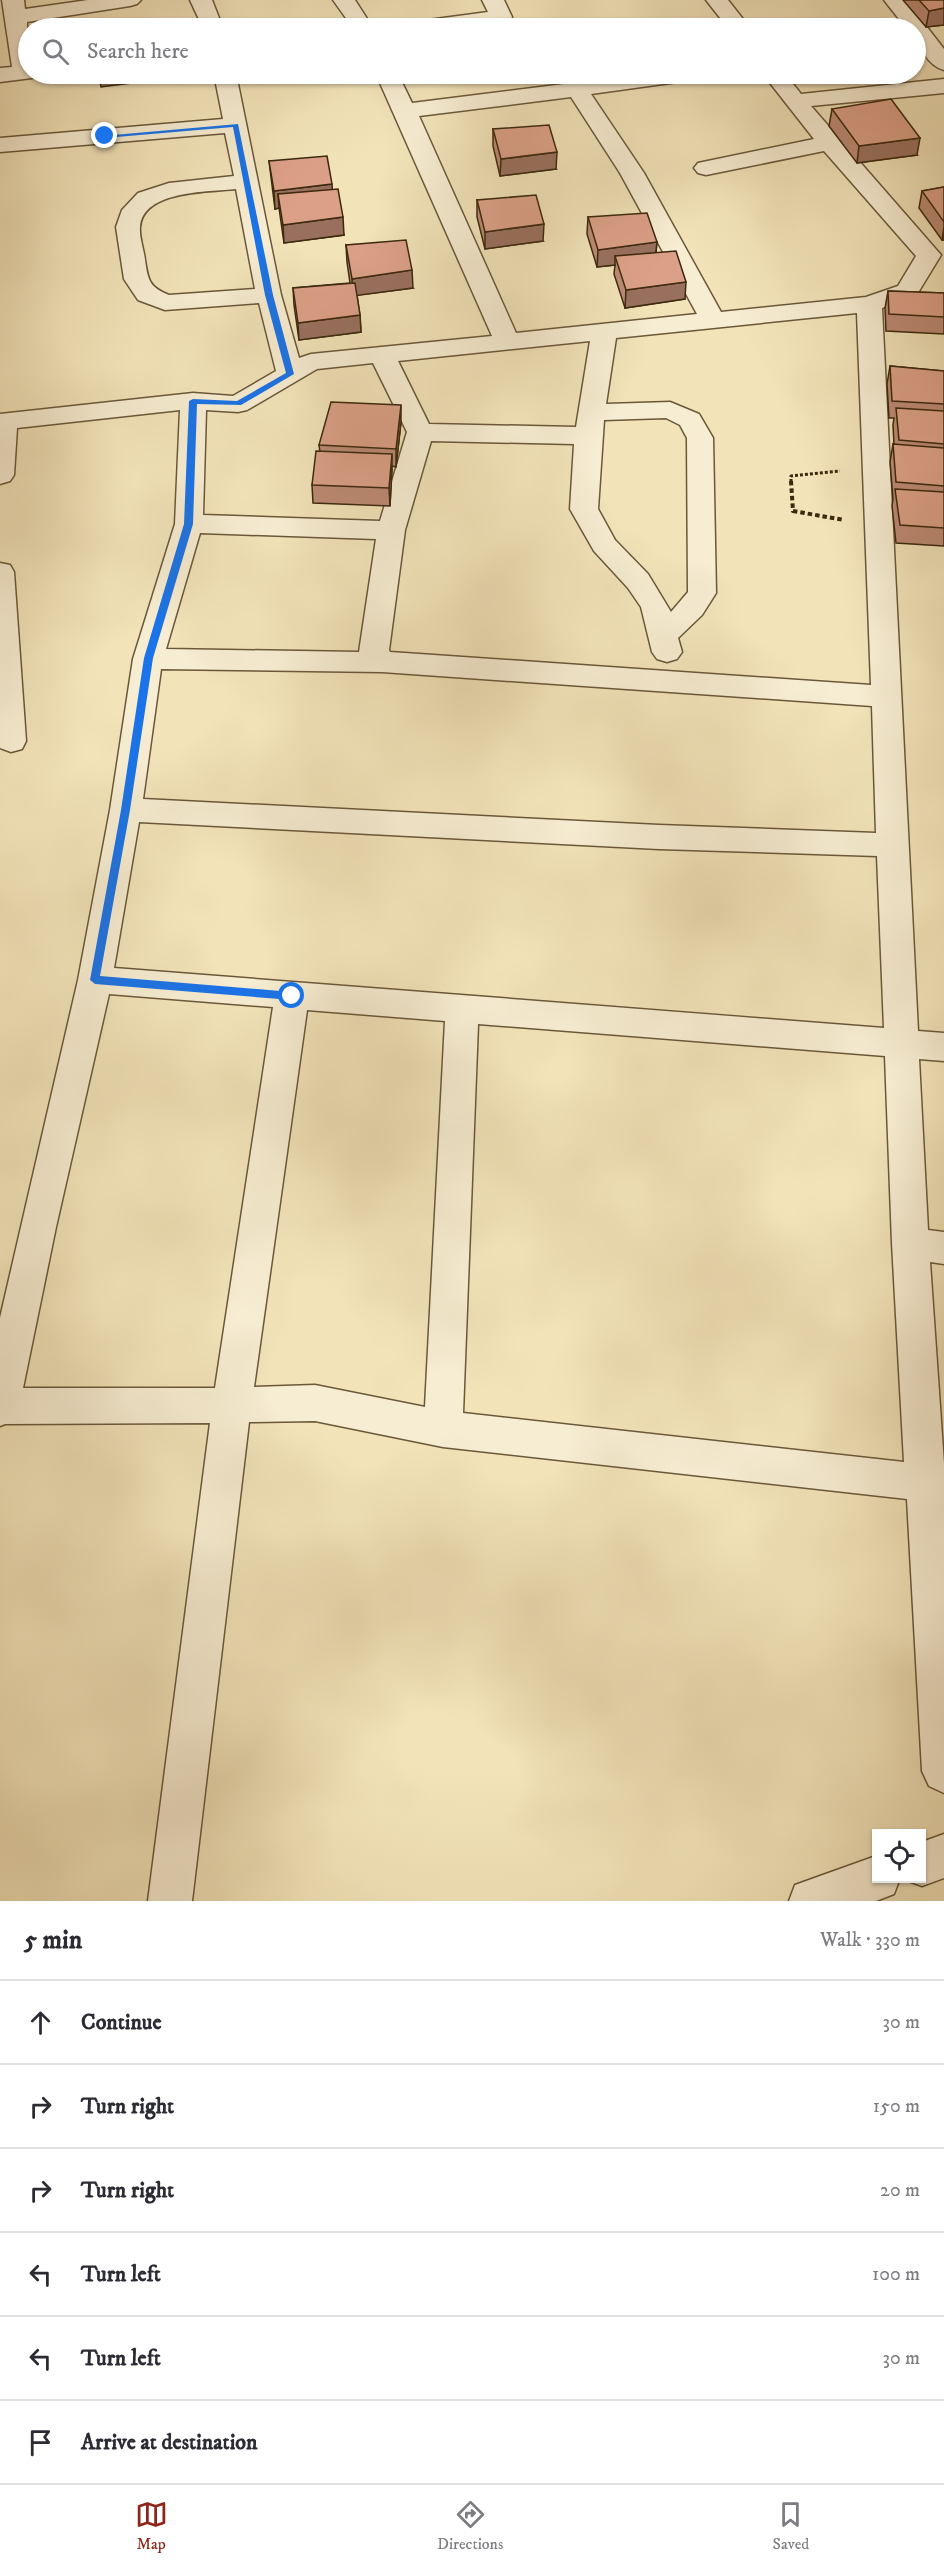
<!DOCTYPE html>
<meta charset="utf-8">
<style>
body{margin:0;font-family:"IM FELL DW Pica",serif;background:#f7f7f7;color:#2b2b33}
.controls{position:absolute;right:18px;bottom:18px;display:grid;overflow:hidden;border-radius:0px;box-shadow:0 2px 4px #0004}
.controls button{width:54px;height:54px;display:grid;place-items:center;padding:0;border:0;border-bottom:2px solid #e1e1e2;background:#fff;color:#2b2b33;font:30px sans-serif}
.stop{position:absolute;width:18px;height:18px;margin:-14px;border:4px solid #1a73e8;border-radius:50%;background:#fff}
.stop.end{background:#1a73e8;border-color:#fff;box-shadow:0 2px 6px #0008}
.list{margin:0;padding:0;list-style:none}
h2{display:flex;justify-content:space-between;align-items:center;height:78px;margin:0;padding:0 24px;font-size:26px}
h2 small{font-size:20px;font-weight:400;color:#7c7c81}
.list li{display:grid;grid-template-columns:39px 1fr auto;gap:18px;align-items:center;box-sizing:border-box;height:84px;padding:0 24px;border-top:2px solid #e1e1e2}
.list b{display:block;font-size:22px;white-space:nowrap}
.list em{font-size:20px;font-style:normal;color:#7c7c81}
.icon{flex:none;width:33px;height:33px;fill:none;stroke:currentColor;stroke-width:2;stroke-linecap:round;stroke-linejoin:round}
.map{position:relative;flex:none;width:944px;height:1901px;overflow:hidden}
.search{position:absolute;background:#fff;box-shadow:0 2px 4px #0004;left:18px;right:18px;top:18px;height:66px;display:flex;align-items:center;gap:15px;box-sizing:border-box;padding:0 21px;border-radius:33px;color:#7c7c81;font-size:22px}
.sheet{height:582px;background:#fff}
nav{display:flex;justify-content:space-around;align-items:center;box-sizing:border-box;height:84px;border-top:2px solid #e1e1e2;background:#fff;font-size:16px;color:#7c7c81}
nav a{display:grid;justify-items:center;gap:3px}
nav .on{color:#8f2418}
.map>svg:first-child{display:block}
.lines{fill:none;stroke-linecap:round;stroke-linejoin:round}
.street-casing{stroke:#6a5839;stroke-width:3}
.path-far1{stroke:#3c290e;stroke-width:3;stroke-dasharray:3 2;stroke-linecap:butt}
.path{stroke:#3c290e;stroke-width:4;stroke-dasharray:4.5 3;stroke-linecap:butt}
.street{fill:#f7edd2;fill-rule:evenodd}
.wall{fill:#bc8a74;stroke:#3c290e;stroke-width:1.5}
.shaded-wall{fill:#99705e;stroke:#3c290e;stroke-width:1.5}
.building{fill:#dba087;stroke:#3c290e;stroke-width:1.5}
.route{fill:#1a73e8}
</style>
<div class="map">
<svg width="944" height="1901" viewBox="0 0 944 1901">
<rect width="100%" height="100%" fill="#f2e3b9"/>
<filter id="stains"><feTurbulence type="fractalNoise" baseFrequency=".00333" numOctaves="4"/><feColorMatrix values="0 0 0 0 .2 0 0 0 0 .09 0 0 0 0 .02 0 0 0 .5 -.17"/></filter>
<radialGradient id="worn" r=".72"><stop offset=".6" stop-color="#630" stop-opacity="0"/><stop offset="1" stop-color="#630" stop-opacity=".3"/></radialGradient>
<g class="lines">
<g class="street-casing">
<g id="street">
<polygon points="2,0 24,0 25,9 88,0 141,0 137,4 130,6 27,22 28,74 35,74 32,78 0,82 0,68 12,67"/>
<polygon points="190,0 212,0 223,28 203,28"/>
<polygon points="333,0 355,0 373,28 353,28"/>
<polygon points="482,0 504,0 512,17 509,22 460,28 402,28 405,23 413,22 488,12"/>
<polygon points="706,0 728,0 750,28 728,28"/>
<path d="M884 0H906L944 49V70C928 66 916 44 916 28H906Z"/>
<path d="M214 74H236L281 295 299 358 311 354 492 336 376 74H398L412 103 644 74H696L693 79 685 81 591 94 644 173 721 312 866 297 898 286 916 256 824 151 706 175 698 173 694 168 698 163 814 139 763 74H785L801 94 944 79V93L811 106 941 255 916 296 882 308 918 1031 944 1033V1061L919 1059 928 1230 944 1232V1264L930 1262 944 1464V1793L929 1786 922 1771 907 1499 443 1447 315 1421 249 1422 192 1901H148L210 1423 5 1424 0 1426V1318L78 980 110 810 133 659 175 524 180 410 17 428 14 475 10 481 0 484V414L193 393 233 396 276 371 259 303 165 310 138 300 124 279 116 227 122 210 138 193 169 183 234 176 225 133 0 152V138L223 119ZM571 97 620 173 697 314 516 333 419 116ZM236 189 255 289 169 295C149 287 148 280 145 260 144 250 139 237 140 227 143 190 209 192 236 189ZM857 313 871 685 390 652 389 650 405 530 431 441 574 444 570 509 594 551 628 588 641 607 652 652 657 659 667 662 677 659 682 652 678 638 702 615 716 593 713 438 699 414 670 402 606 404 616 338ZM590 341 576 427 429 424 398 361ZM373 363 407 432 380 521 203 515 206 410 238 412 247 410 317 369ZM666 418 680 425 687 438 688 592 671 612 648 574 615 540 598 509 604 420ZM200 533 376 539 359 652 166 649ZM161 669 382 672 872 706 876 833 659 825 143 799ZM139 822 659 849 877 856 884 1028 114 968ZM109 994 273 1007 215 1388H23L56 1227ZM307 1010 445 1021 425 1407 315 1385 254 1387ZM478 1024 885 1056 892 1243 904 1462 463 1413Z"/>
<polygon points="0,563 10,565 14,572 26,741 22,749 11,752 0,748"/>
<polygon points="944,1834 944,1878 922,1886 906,1880 922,1878 922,1842"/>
<polygon points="876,1856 876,1878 900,1878 894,1894 876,1901 789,1901 795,1885"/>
</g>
</g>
<polyline class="path-far1" points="791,482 791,476 840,471"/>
<polyline class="path" points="791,481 793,511 844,520"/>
<use href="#street" class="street"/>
</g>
<g class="wall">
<polygon points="903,0 944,0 944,25 926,27"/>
<polygon points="832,109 917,155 857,163 829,126"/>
<polygon points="493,129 556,169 500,176 493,146"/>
<polygon points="269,161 332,190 344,235 284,243 279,208 275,209"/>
<polygon points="944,187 944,240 942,240 919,208 922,191"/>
<polygon points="477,200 543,241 485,249 477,217"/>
<polygon points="588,217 657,242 656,253 685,299 625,308 614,274 615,265 597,267 587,234"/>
<polygon points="346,245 413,288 357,295 360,315 361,332 299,340 294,305 293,288 350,283 347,262"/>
<polygon points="888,291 944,293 944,334 886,331 885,308"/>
<polygon points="890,366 944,371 944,546 896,543 892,506 893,499 890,462 893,444 894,445 893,425 894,418 889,418 887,384"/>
<polygon points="401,422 396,467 392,466 390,506 313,503 312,485 320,452 319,445"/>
</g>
<g class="shaded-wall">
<polygon points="944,8 944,25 926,27 929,11"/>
<polygon points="99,74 155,74 155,80 101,87"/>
<polygon points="920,138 917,155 857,163 859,146"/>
<polygon points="557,152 556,169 500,176 501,159"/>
<polygon points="332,184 333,201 278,194 279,208 275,209 274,191"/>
<polygon points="343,217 344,235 284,243 283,225"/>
<polygon points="544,224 543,241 485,249 485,232"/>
<polygon points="944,227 944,240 942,240"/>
<polygon points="657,242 655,259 615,256 615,265 597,267 598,250"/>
<polygon points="412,270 413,288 353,296 352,279"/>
<polygon points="686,282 685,299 625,308 626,290"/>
<polygon points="360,315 361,332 299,340 298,323"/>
<polygon points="401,405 401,422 396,467 396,449"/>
<polygon points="392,454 392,471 390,506 389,488"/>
</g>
<g class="building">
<polygon points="919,0 944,0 944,8 929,11"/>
<polygon points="891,99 920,138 859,146 832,109"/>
<polygon points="549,125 557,152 501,159 493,129"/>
<polygon points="327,156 332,184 274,191 269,161"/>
<polygon points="944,187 944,222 922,191"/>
<polygon points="338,189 343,217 283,225 278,194"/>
<polygon points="536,195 544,224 485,232 477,200"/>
<polygon points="647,213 657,242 598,250 588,217"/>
<polygon points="406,240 412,270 352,279 346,245"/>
<polygon points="676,251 686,282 626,290 615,256"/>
<polygon points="355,283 360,315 298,323 293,288"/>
<polygon points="888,291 944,293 944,317 889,314"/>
<polygon points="890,366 944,371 944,404 892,401"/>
<polygon points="331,402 401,405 396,449 319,445"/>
<polygon points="896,408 944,411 944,444 899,440"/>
<polygon points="893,444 944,448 944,486 896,482"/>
<polygon points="316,451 392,454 389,488 312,485"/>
<polygon points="895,489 944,492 944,528 900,525"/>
</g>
<polygon class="route" points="238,124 273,295 294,374 241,405 197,404 193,524 153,658 130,810 100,976 292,992 297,996 292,1000 95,984 90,980 121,810 144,658 184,524 189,401 193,399 237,401 286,373 265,295 233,127 105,138 102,136"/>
<rect width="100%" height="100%" filter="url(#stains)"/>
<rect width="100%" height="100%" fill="url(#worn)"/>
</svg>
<div class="controls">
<button><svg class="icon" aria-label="locate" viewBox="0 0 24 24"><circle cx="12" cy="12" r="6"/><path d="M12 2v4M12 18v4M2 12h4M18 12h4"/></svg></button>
</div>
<div class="stop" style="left:292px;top:996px"></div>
<div class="stop end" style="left:105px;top:136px"></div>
<div class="search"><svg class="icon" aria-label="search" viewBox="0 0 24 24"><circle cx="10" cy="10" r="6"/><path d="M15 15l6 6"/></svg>Search here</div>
</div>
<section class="sheet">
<h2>5 min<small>Walk · 330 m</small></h2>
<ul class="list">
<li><svg class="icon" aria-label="ahead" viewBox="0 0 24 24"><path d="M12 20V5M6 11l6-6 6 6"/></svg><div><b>Continue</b></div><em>30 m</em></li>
<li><svg class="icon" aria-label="right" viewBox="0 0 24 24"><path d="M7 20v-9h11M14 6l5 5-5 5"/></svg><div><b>Turn right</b></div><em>150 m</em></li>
<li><svg class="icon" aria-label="right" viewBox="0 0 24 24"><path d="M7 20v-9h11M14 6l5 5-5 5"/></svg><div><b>Turn right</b></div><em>20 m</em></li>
<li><svg class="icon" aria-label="left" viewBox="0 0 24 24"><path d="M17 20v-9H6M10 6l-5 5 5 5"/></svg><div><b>Turn left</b></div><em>100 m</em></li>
<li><svg class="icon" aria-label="left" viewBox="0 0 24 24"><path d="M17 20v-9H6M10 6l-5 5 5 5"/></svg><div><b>Turn left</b></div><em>30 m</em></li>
<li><svg class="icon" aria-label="arrive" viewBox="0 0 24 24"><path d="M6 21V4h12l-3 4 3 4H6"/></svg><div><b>Arrive at destination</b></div></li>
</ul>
</section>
<nav>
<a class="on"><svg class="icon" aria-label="map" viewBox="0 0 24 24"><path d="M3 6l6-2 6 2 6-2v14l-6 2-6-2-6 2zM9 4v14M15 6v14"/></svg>Map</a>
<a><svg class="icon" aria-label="directions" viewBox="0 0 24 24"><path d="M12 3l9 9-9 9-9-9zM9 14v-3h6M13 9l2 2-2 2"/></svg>Directions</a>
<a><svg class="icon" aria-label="saved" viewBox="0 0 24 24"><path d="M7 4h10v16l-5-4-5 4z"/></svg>Saved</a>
</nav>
